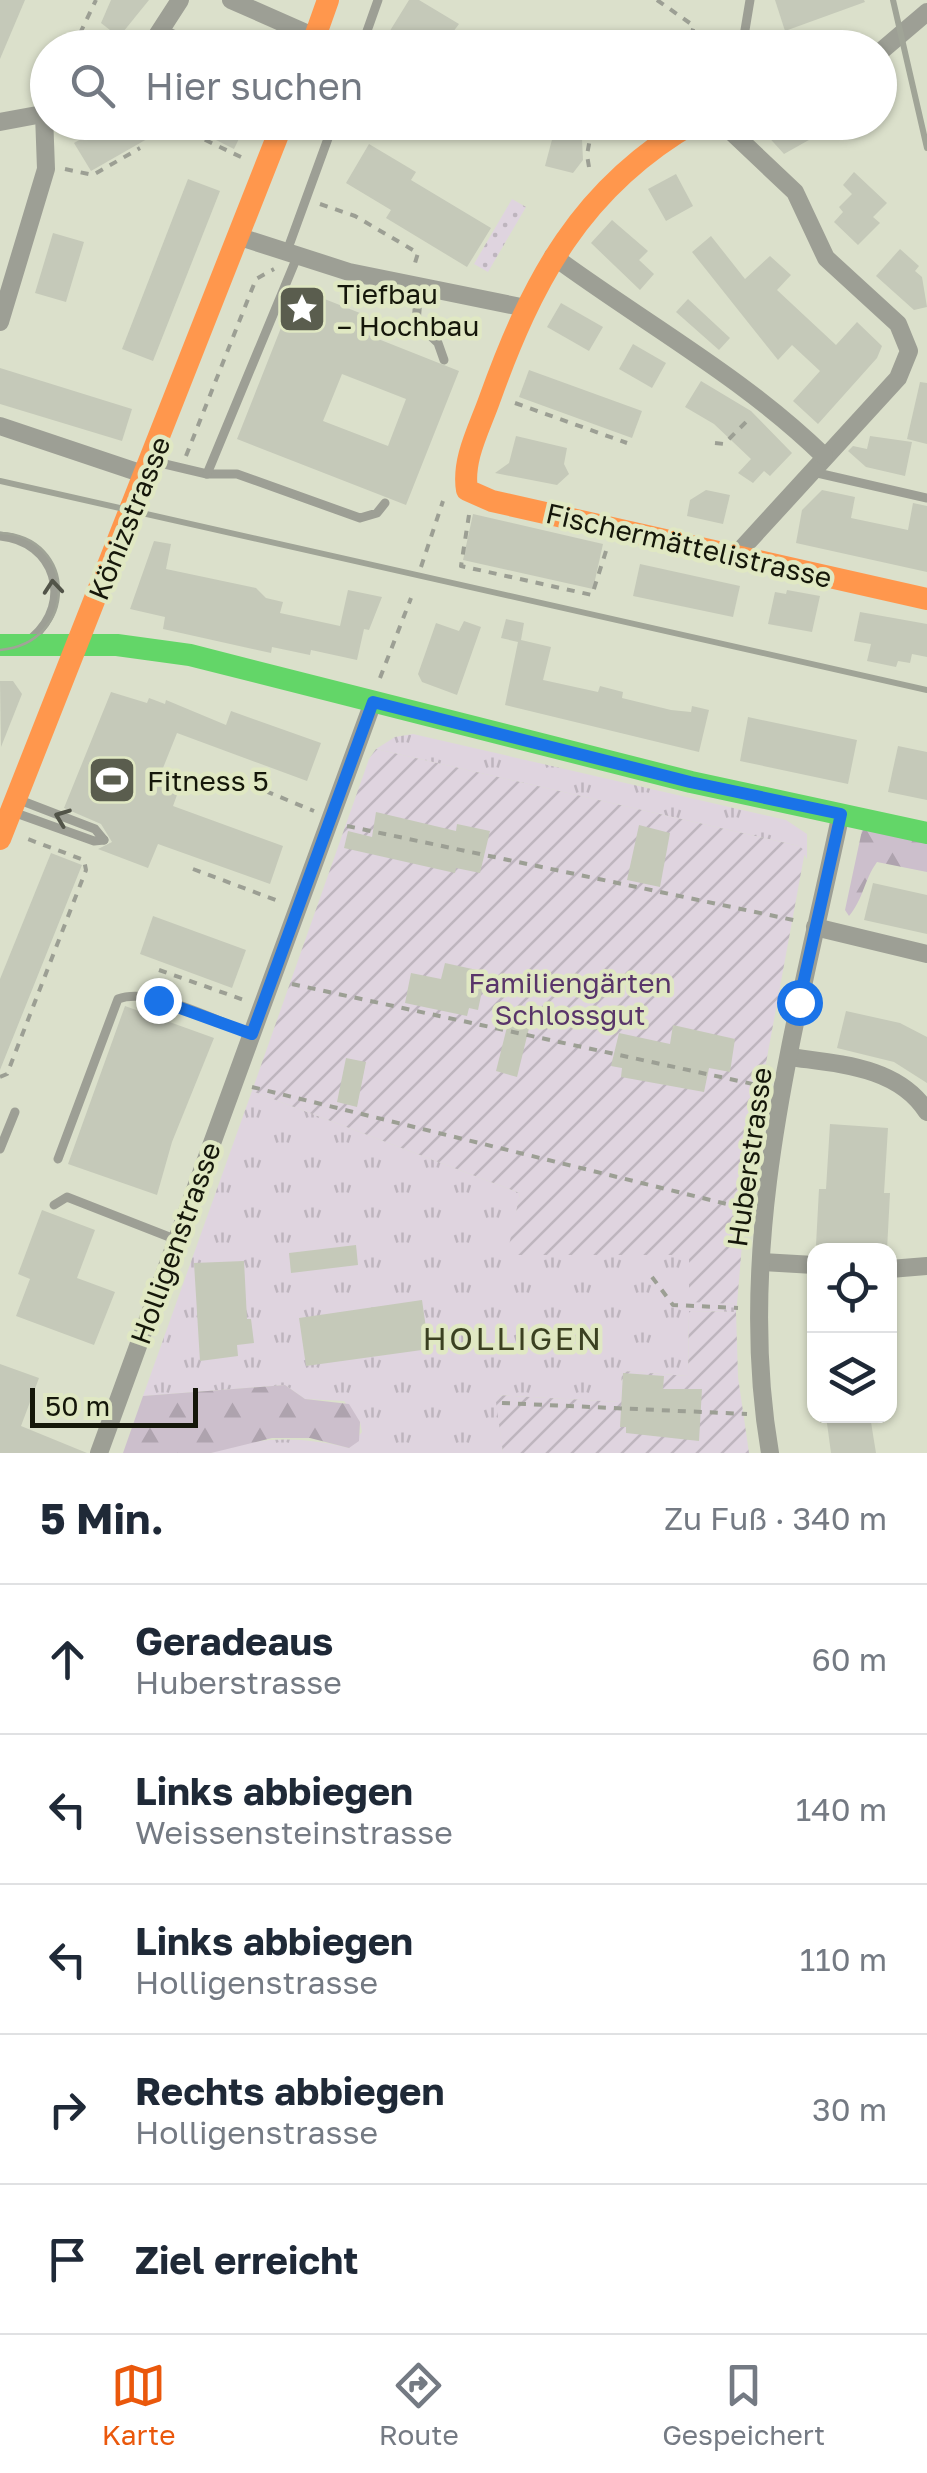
<!DOCTYPE html>
<html lang="de">
<meta charset="utf-8">
<style>
body{margin:0;font-family:"Golos Text",sans-serif;background:#f6f6f7;color:#1f2937}
.controls{position:absolute;right:30px;bottom:30px;display:grid;overflow:hidden;border-radius:20px;box-shadow:0 2px 8px #0004}
.controls button{width:90px;height:90px;display:grid;place-items:center;padding:0;border:0;border-bottom:2px solid #e0e1e3;background:#fff;color:#1f2937;font:50px sans-serif}
.scale{position:absolute;left:30px;bottom:25px;width:168px;box-sizing:border-box;padding-left:10px;border:5px solid #15170a;border-top:0;font-size:28px;line-height:35px;white-space:nowrap;color:#15170a;-webkit-text-stroke:8px #e0e8c3;paint-order:stroke}
.stop{position:absolute;width:30px;height:30px;margin:-22px;border:8px solid #1a73e8;border-radius:50%;background:#fff}
.stop.end{background:#1a73e8;border-color:#fff;box-shadow:0 2px 10px #0008}
.list{margin:0;padding:0;list-style:none}
h2{display:flex;justify-content:space-between;align-items:center;height:130px;margin:0;padding:0 40px;font-size:42px}
h2 small{font-size:32px;font-weight:400;color:#747a83}
.list li{display:grid;grid-template-columns:65px 1fr auto;gap:30px;align-items:center;box-sizing:border-box;height:150px;padding:0 40px;border-top:2px solid #e0e1e3}
.list b{display:block;font-size:38px;white-space:nowrap}
.list p{margin:0;font-size:32px;white-space:nowrap;color:#747a83}
.list em{font-size:32px;font-style:normal;color:#747a83}
.icon{flex:none;width:55px;height:55px;fill:none;stroke:currentColor;stroke-width:2;stroke-linecap:round;stroke-linejoin:round}
.map{position:relative;flex:none;width:927px;height:1453px;overflow:hidden}
.search{position:absolute;background:#fff;box-shadow:0 2px 8px #0004;left:30px;right:30px;top:30px;height:110px;display:flex;align-items:center;gap:25px;box-sizing:border-box;padding:0 35px;border-radius:55px;color:#747a83;font-size:38px}
.sheet{height:880px;background:#fff}
nav{display:flex;justify-content:space-around;align-items:center;box-sizing:border-box;height:140px;border-top:2px solid #e0e1e3;background:#fff;font-size:28px;color:#747a83}
nav a{display:grid;justify-items:center;gap:5px}
nav .on{color:#ea580c}
.map>svg:first-child{display:block}
.grass{fill:url(#grass-tufts)}
.forest{fill:url(#forest-firs)}
.park{fill:url(#park-dots)}
.garden{fill:url(#garden-furrows)}
.building{fill:#c5c9b9;fill-rule:evenodd}
.lines{fill:none;stroke-linecap:round;stroke-linejoin:round}
.path{stroke:#9c9f94;stroke-width:4;stroke-dasharray:8 8;stroke-linecap:butt}
.lane{stroke:#9d9f95;stroke-width:9}
.street{stroke:#9d9f95;stroke-width:18}
.fast{stroke:#63d668;stroke-width:22}
.slow{stroke:#ff974d;stroke-width:22}
.tram{stroke:#a0a497;stroke-width:2.5}
.rail{stroke:#a0a497;stroke-width:6}
.oneway{stroke:#525449}
.route{stroke:#1a73e8;stroke-width:12}
.labels{text-anchor:middle;dominant-baseline:central;stroke-width:9;stroke-linejoin:round;paint-order:stroke}
.poi-label{font-size:28px;fill:#15170a;stroke:#e0e8c3;text-anchor:start}
.street-label{font-size:28px;fill:#15170a;stroke:#e0e8c3}
.park-label{font-size:28px;fill:#59356a;stroke:#e0e8c3}
.quarter-label{font-size:32px;letter-spacing:2.5px;fill:#3b4021;stroke:#e0e8c3}
</style>
<div class="map">
<svg width="927" height="1453" viewBox="0 0 927 1453">
<defs>
<pattern id="grass-tufts" width="24" height="20" patternUnits="userSpaceOnUse" patternTransform="scale(2.5)"><rect width="24" height="20" fill="#dfd4df"/><path d="M3 7l-1-3M5 7V3M7 7l1-3M15 17l-1-3M17 17v-4M19 17l1-3" fill="none" stroke="#beb5be"/></pattern>
<pattern id="forest-firs" width="22" height="20" patternUnits="userSpaceOnUse" patternTransform="scale(2.5)"><rect width="22" height="20" fill="#ccbfcc"/><path d="M5 1l3.5 6h-7zM16 11l3.5 6h-7z" fill="#aea3ae"/></pattern>
<pattern id="park-dots" width="8" height="8" patternUnits="userSpaceOnUse" patternTransform="scale(2.5)"><rect width="8" height="8" fill="#dfd4df"/><path d="M2 2h.1M6 6h.1" fill="none" stroke="#beb5be" stroke-width="1.8" stroke-linecap="round"/></pattern>
<pattern id="garden-furrows" width="10" height="10" patternUnits="userSpaceOnUse" patternTransform="scale(2.5)"><rect width="10" height="10" fill="#dfd4df"/><path d="M-1 1l2-2M0 10L10 0M9 11l2-2" fill="none" stroke="#beb5be"/></pattern>
</defs>
<rect width="100%" height="100%" fill="#dbe0cb"/>
<g class="grass">
<polygon points="413,734 786,820 807,834 807,859 799,846 376,749 395,737"/>
<path d="M252 1091 520 1193 508 1255H690L689 1301 737 1304 736 1312 689 1311 688 1376 622 1371 620 1402 496 1395 503 1453H211C258 1436 301 1436 349 1448L362 1432 360 1422 344 1401 305 1399 285 1385 143 1396Z"/>
</g>
<g class="forest">
<path d="M864 821 927 835V872L877 862C864 880 863 900 849 916L845 910Z"/>
<polygon points="285,1385 305,1399 349,1404 360,1422 359,1441 349,1448 310,1438 272,1438 211,1453 123,1453 143,1396"/>
</g>
<polygon class="park" points="512,199 526,207 488,272 474,264"/>
<g class="garden">
<polygon points="376,749 799,846 805,851 750,1150 737,1304 689,1302 689,1255 507,1255 520,1193 252,1091 369,759"/>
<polygon points="689,1311 736,1312 738,1377 749,1453 503,1453 495,1395 620,1402 622,1371 688,1376"/>
</g>
<g class="building">
<polygon points="0,0 25,0 0,59"/>
<polygon points="111,0 149,0 119,37 101,23"/>
<polygon points="409,0 419,0 459,24 453,32 479,48 410,48 388,34"/>
<polygon points="775,0 864,0 865,2 785,31"/>
<polygon points="110,122 147,122 154,135 91,171 74,143"/>
<polygon points="180,122 247,122 234,149"/>
<polygon points="755,122 802,122 816,136 784,154"/>
<polygon points="554,132 582,139 583,160 573,173 545,166"/>
<polygon points="369,144 416,172 411,180 491,228 467,267 386,218 391,210 346,183"/>
<polygon points="854,172 887,203 873,217 880,223 858,245 834,222 843,212 839,207 852,194 843,185"/>
<polygon points="676,174 693,206 666,221 648,189"/>
<polygon points="188,179 220,191 153,361 122,349"/>
<polygon points="612,220 648,251 639,260 654,274 640,290 591,243"/>
<polygon points="53,233 84,242 66,302 35,293"/>
<polygon points="711,236 745,279 770,256 791,275 777,290 836,345 857,322 882,346 877,358 818,424 793,401 820,371 792,345 778,360 692,252"/>
<polygon points="900,249 919,266 915,271 922,277 927,307 914,310 876,276"/>
<path d="M322 298 365 315 358 331 459 371 406 505 237 439 290 305 315 314ZM342 374 406 399 388 446 323 421Z"/>
<polygon points="688,299 730,338 719,350 676,312"/>
<polygon points="561,303 603,327 589,351 547,327"/>
<polygon points="633,344 666,363 652,388 619,369"/>
<polygon points="0,368 132,409 122,441 0,404"/>
<polygon points="529,370 642,411 632,438 519,397"/>
<polygon points="701,381 751,411 792,453 770,476 764,471 753,483 738,473 751,459 714,424 685,407"/>
<polygon points="920,382 927,383 927,444 907,439"/>
<polygon points="516,436 567,448 564,464 569,474 557,485 495,473 509,463"/>
<polygon points="870,436 912,442 905,476 866,467 848,451 853,446 867,449"/>
<polygon points="706,490 730,495 723,524 687,516 690,500"/>
<polygon points="822,490 855,497 851,518 908,530 913,503 927,506 927,572 796,543 802,510"/>
<polygon points="473,514 603,544 593,589 463,560"/>
<polygon points="154,541 171,544 166,569 256,588 266,598 283,602 280,613 340,626 348,590 382,597 369,630 364,629 357,660 311,650 310,655 272,647 271,653 163,629 165,617 130,609"/>
<polygon points="640,564 740,586 733,617 633,596"/>
<polygon points="787,590 820,596 812,632 768,624 775,592 786,594"/>
<polygon points="860,612 927,624 927,657 912,654 910,663 898,661 896,667 867,661 871,644 854,641"/>
<polygon points="506,619 524,623 521,640 551,647 543,680 598,692 600,686 623,692 622,698 671,710 691,712 692,706 709,710 699,752 505,705 518,642 501,638"/>
<polygon points="464,621 481,627 457,695 422,682 418,674 436,623 459,631"/>
<polygon points="0,681 13,681 22,694 1,747"/>
<polygon points="111,692 147,703 149,698 165,704 166,700 226,725 231,711 321,743 307,781 177,733 163,768 184,776 173,806 283,846 270,884 158,844 148,868 98,849 112,842 101,824 64,808"/>
<polygon points="748,717 857,740 848,784 740,761"/>
<polygon points="898,746 927,752 927,800 888,792"/>
<polygon points="376,812 456,831 457,824 490,831 480,873 456,868 455,873 344,848 348,831 372,837"/>
<polygon points="639,825 670,833 660,887 627,880"/>
<polygon points="51,853 82,865 0,1070 0,979"/>
<polygon points="873,883 927,895 927,934 864,920"/>
<polygon points="153,916 246,950 232,988 140,954"/>
<polygon points="445,963 486,972 478,1010 469,1008 467,1016 405,1003 411,973 441,979"/>
<polygon points="125,1006 214,1038 172,1142 157,1195 68,1164"/>
<polygon points="846,1011 900,1023 927,1037 927,1083 894,1062 837,1048"/>
<polygon points="510,1015 531,1020 517,1077 496,1071"/>
<polygon points="673,1025 735,1039 730,1072 709,1068 704,1092 621,1077 622,1068 611,1066 619,1033 670,1044"/>
<polygon points="346,1058 366,1062 357,1107 337,1102"/>
<polygon points="830,1124 888,1128 884,1193 890,1193 887,1250 816,1245 819,1189 826,1189"/>
<polygon points="42,1210 95,1230 77,1278 115,1292 94,1345 16,1316 30,1279 18,1274"/>
<polygon points="356,1245 358,1265 291,1273 289,1253"/>
<polygon points="244,1261 247,1319 251,1319 254,1343 237,1345 238,1356 200,1361 194,1263"/>
<polygon points="422,1300 429,1349 306,1366 299,1318"/>
<polygon points="0,1364 39,1378 21,1426 87,1453 0,1453"/>
<polygon points="623,1373 664,1376 663,1389 702,1389 699,1441 626,1433 626,1427 620,1427"/>
<polygon points="826,1416 870,1416 876,1453 831,1453"/>
</g>
<g class="lines">
<g class="path">
<polyline points="657,0 694,26 690,39"/>
<polyline points="73,48 96,0"/>
<polyline points="38,97 33,86 48,75"/>
<polyline points="176,126 243,158"/>
<polyline points="589,167 587,155 593,122"/>
<polyline points="65,169 93,175 140,148"/>
<polyline points="320,204 355,216 418,253 415,263"/>
<polyline points="515,403 627,443"/>
<polyline points="715,443 724,444 749,419"/>
<polyline points="186,456 256,279 274,269"/>
<polyline points="469,515 461,566 592,595 606,551"/>
<polyline points="421,567 443,501"/>
<polyline points="380,678 411,598"/>
<polyline points="236,779 314,811"/>
<polyline points="347,826 798,921"/>
<polyline points="193,869 281,902"/>
<polyline points="159,970 244,1000"/>
<polyline points="292,984 762,1086"/>
<polyline points="0,1077 7,1074 86,870 84,860 25,838"/>
<polyline points="252,1087 743,1208"/>
<polyline points="652,1277 673,1305 738,1308"/>
<polyline points="502,1403 747,1414"/>
</g>
<g class="lane">
<polyline points="361,48 378,0"/>
<polyline points="742,48 750,0"/>
<polyline points="287,251 334,122"/>
<polyline points="419,288 416,322 438,343 444,360"/>
<polyline points="152,461 207,474 237,474 360,518 377,513 385,503"/>
<polyline points="813,472 927,498"/>
<polyline points="207,474 297,257"/>
<path d="M0 536C55 541 74 602 32 638"/>
<polyline points="17,799 95,829 104,840"/>
<polyline points="13,812 94,841 104,840"/>
<polyline points="0,1149 15,1112"/>
<path d="M58 1159 118 999C152 986 218 1022 252 1034"/>
<polyline points="54,1205 67,1197 177,1240"/>
</g>
<g class="street">
<polyline points="231,0 315,37"/>
<polyline points="162,34 194,48"/>
<polyline points="149,48 180,0"/>
<polyline points="880,52 927,12"/>
<polyline points="0,122 48,113"/>
<polyline points="721,122 795,192 826,258 898,324 909,351 898,378 735,556"/>
<polyline points="240,237 349,272 526,308"/>
<path d="M553 256C644 323 743 377 824 456"/>
<polyline points="0,322 46,169 44,114"/>
<polyline points="0,426 146,475"/>
<polyline points="815,927 927,954"/>
<path d="M790 1057C838 1064 898 1066 927 1112"/>
<polyline points="762,1262 814,1265"/>
<polyline points="890,1269 927,1266"/>
<polyline points="99,1453 373,702"/>
<path d="M770 1453C733 1238 797 1022 841 813"/>
</g>
<polyline class="fast" points="0,645 117,645 190,655 691,782 927,833"/>
<g class="slow">
<polyline points="311,48 328,0"/>
<path d="M695 122C581 187 532 281 489 401 479 429 462 460 467 490L492 501 927 599"/>
<polyline points="0,839 283,122"/>
</g>
<path class="tram" d="M0 533C78 536 79 643 0 650"/>
<g class="rail">
<polyline points="893,0 927,148"/>
<polyline points="0,481 927,690"/>
</g>
</g>
<defs><path id="oneway-chevron" d="M-2-3.5L2.5 0L-2 3.5" fill="none" stroke-width="1.6" stroke-linecap="round" stroke-linejoin="round" transform="scale(2.5)"/></defs>
<g class="oneway">
<use href="#oneway-chevron" transform="translate(53 587) rotate(-95)"/>
<use href="#oneway-chevron" transform="translate(62 817) rotate(-159)"/>
</g>
<g class="lines">
<polyline class="route" points="158,1000 252,1034 373,702 690,782 841,814 799,1002"/>
</g>
<defs>
<g id="sight-square" transform="scale(2.5)"><rect x="-9" y="-9" width="18" height="18" rx="4" fill="#5a5d4e" stroke="#e0e8c3"/><path d="M0-6L1.8-2.2L6-1.7L2.9 1.2L3.7 5.4L0 3.3L-3.7 5.4L-2.9 1.2L-6-1.7L-1.8-2.2Z" fill="#fff"/></g>
<g id="stadium-square" transform="scale(2.5)"><rect x="-9" y="-9" width="18" height="18" rx="4" fill="#5a5d4e" stroke="#e0e8c3"/><path d="M0-5a6.5 5 0 1 0 0 10a6.5 5 0 1 0 0-10ZM-3.5-1.8h7v3.6h-7Z" fill="#fff"/></g>
</defs>
<g fill-rule="evenodd">
<use href="#sight-square" x="302" y="309"/>
<use href="#stadium-square" x="112" y="780"/>
</g>
<g class="labels">
<g class="poi-label">
<text x="337" y="293">Tiefbau<tspan x="337" dy="32">– Hochbau</tspan></text>
<text x="147" y="780">Fitness 5</text>
</g>
<g class="street-label">
<text transform="translate(129 518) rotate(-68)">Könizstrasse</text>
<text transform="translate(689 545) rotate(13)">Fischermättelistrasse</text>
<text transform="translate(749 1157) rotate(-82)">Huberstrasse</text>
<text transform="translate(175 1243) rotate(-70)">Holligenstrasse</text>
</g>
<g class="park-label">
<text x="570" y="982">Familiengärten<tspan x="570" dy="32">Schlossgut</tspan></text>
</g>
<g class="quarter-label">
<text x="513" y="1338">HOLLIGEN</text>
</g>
</g>
</svg>
<div class="controls">
<button><svg class="icon" aria-label="locate" viewBox="0 0 24 24"><circle cx="12" cy="12" r="6"/><path d="M12 2v4M12 18v4M2 12h4M18 12h4"/></svg></button>
<button><svg class="icon" aria-label="layers" viewBox="0 0 24 24"><path d="M12 4l9 5-9 5-9-5zM3 14l9 5 9-5"/></svg></button>
</div>
<div class="scale">50 m</div>
<div class="stop" style="left:799px;top:1002px"></div>
<div class="stop end" style="left:158px;top:1000px"></div>
<div class="search"><svg class="icon" aria-label="search" viewBox="0 0 24 24"><circle cx="10" cy="10" r="6"/><path d="M15 15l6 6"/></svg>Hier suchen</div>
</div>
<section class="sheet">
<h2>5 Min.<small>Zu Fuß · 340 m</small></h2>
<ul class="list">
<li><svg class="icon" aria-label="ahead" viewBox="0 0 24 24"><path d="M12 20V5M6 11l6-6 6 6"/></svg><div><b>Geradeaus</b><p>Huberstrasse</p></div><em>60 m</em></li>
<li><svg class="icon" aria-label="left" viewBox="0 0 24 24"><path d="M17 20v-9H6M10 6l-5 5 5 5"/></svg><div><b>Links abbiegen</b><p>Weissensteinstrasse</p></div><em>140 m</em></li>
<li><svg class="icon" aria-label="left" viewBox="0 0 24 24"><path d="M17 20v-9H6M10 6l-5 5 5 5"/></svg><div><b>Links abbiegen</b><p>Holligenstrasse</p></div><em>110 m</em></li>
<li><svg class="icon" aria-label="right" viewBox="0 0 24 24"><path d="M7 20v-9h11M14 6l5 5-5 5"/></svg><div><b>Rechts abbiegen</b><p>Holligenstrasse</p></div><em>30 m</em></li>
<li><svg class="icon" aria-label="arrive" viewBox="0 0 24 24"><path d="M6 21V4h12l-3 4 3 4H6"/></svg><div><b>Ziel erreicht</b></div></li>
</ul>
</section>
<nav>
<a class="on"><svg class="icon" aria-label="map" viewBox="0 0 24 24"><path d="M3 6l6-2 6 2 6-2v14l-6 2-6-2-6 2zM9 4v14M15 6v14"/></svg>Karte</a>
<a><svg class="icon" aria-label="directions" viewBox="0 0 24 24"><path d="M12 3l9 9-9 9-9-9zM9 14v-3h6M13 9l2 2-2 2"/></svg>Route</a>
<a><svg class="icon" aria-label="saved" viewBox="0 0 24 24"><path d="M7 4h10v16l-5-4-5 4z"/></svg>Gespeichert</a>
</nav>
